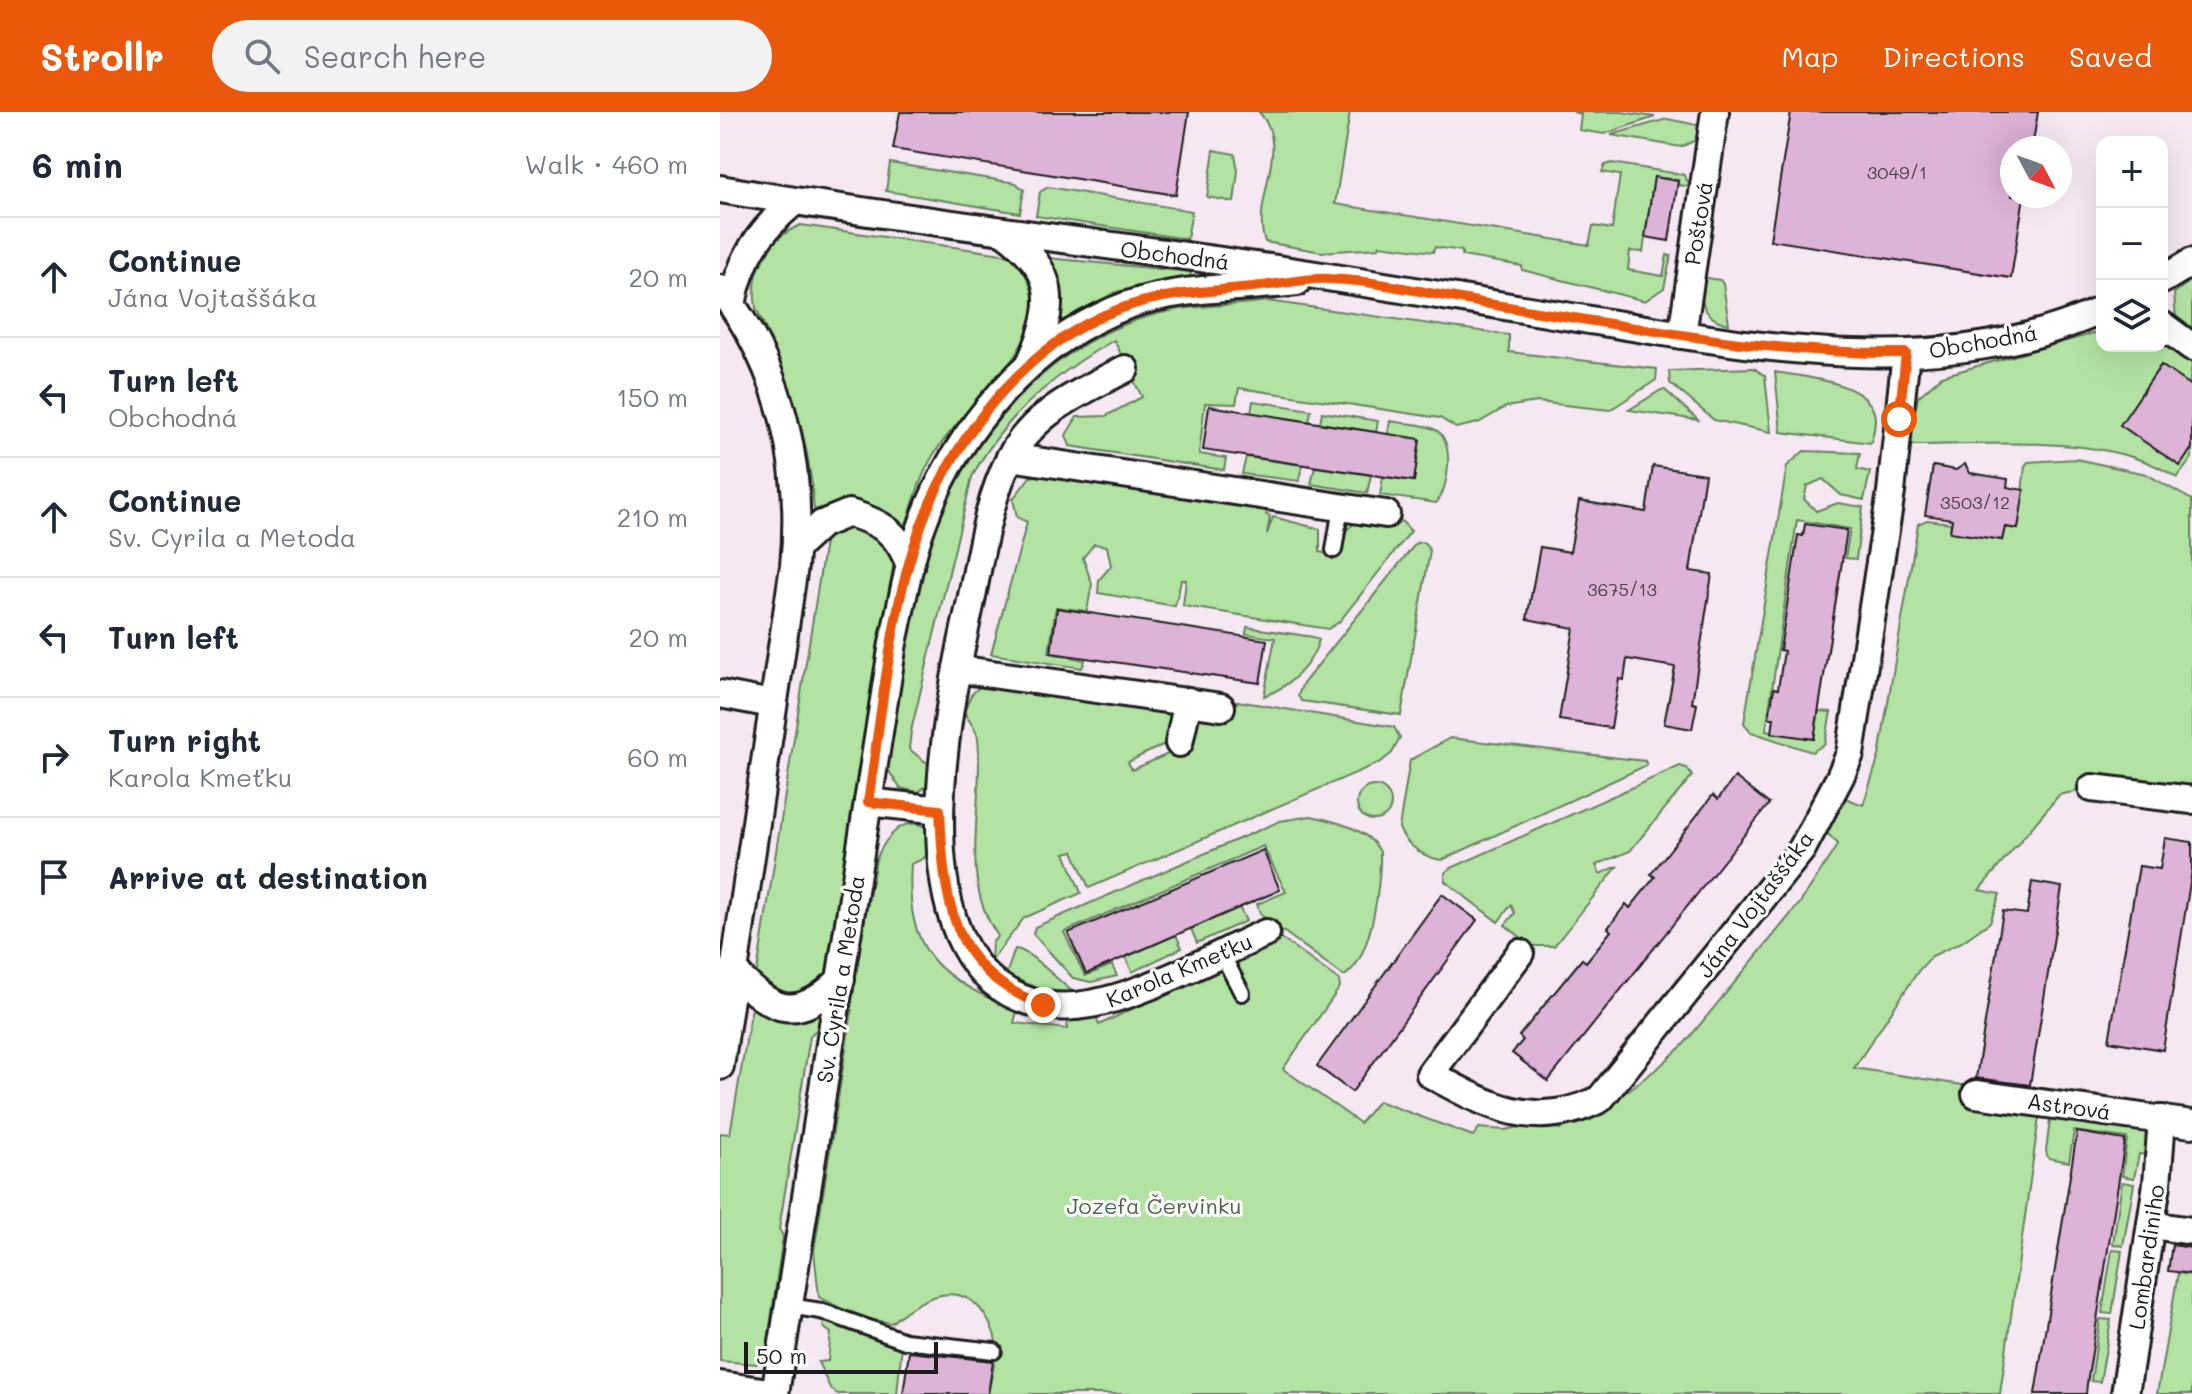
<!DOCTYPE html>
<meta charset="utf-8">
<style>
body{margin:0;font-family:Mali,sans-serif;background:#f2f2f3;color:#1f2937}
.controls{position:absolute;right:24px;top:24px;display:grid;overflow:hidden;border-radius:16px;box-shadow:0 8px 32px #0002}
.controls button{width:72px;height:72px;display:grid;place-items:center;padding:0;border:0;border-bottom:2px solid #e0e1e3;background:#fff;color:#1f2937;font:40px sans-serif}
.compass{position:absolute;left:1280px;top:24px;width:72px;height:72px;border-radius:50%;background:#fff;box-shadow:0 8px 32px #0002;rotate:131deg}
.scale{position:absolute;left:24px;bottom:20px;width:194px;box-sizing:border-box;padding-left:8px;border:4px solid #1c1c1c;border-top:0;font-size:22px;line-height:28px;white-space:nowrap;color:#1c1c1c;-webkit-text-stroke:6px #fff;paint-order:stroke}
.stop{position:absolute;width:24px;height:24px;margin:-18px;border:6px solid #ea580c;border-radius:50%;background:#fff}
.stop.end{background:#ea580c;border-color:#fff;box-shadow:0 2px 8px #0008}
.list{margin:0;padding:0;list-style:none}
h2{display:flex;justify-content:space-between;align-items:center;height:104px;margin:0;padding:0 32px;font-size:34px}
h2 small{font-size:26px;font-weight:400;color:#747a83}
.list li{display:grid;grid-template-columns:52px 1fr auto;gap:24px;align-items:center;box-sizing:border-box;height:120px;padding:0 32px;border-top:2px solid #e0e1e3}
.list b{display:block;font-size:30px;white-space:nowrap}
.list p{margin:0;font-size:26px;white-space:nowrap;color:#747a83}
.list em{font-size:26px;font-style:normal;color:#747a83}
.icon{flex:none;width:44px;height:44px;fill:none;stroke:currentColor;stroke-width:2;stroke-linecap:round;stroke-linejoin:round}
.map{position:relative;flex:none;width:1472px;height:1282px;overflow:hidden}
header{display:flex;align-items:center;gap:48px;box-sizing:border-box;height:112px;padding:0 40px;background:#ea580c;color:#fff}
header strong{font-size:38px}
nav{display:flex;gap:44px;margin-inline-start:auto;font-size:28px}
.search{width:560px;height:72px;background:#f2f2f3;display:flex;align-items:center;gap:20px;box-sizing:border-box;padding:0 28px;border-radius:44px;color:#747a83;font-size:30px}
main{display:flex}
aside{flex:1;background:#fff}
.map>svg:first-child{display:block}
.green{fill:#b2e3a3;stroke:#678060;stroke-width:2}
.building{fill:#deb3d8;stroke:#1c1c1c;stroke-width:2}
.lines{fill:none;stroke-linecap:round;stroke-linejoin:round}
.lane-casing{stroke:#1c1c1c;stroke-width:20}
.street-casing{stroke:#1c1c1c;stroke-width:32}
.lane{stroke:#fff;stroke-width:14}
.street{stroke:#fff;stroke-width:26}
.route{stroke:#ea580c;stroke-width:10}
.labels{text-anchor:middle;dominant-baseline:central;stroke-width:6;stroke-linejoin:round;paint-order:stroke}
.number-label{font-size:18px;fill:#4c424b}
.street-label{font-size:22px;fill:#1c1c1c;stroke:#fff}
.park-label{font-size:22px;fill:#50624b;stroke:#fff}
</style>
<header>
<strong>Strollr</strong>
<div class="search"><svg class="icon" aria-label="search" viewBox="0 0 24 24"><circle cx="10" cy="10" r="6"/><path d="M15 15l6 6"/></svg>Search here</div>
<nav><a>Map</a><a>Directions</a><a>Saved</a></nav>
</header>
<main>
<aside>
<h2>6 min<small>Walk · 460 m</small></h2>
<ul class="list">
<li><svg class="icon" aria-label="ahead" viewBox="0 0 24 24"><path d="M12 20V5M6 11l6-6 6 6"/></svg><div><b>Continue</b><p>Jána Vojtaššáka</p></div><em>20 m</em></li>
<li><svg class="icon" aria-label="left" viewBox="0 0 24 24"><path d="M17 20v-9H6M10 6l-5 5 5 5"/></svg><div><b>Turn left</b><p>Obchodná</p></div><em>150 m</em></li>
<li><svg class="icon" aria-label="ahead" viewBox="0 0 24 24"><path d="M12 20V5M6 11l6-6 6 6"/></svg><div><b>Continue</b><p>Sv. Cyrila a Metoda</p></div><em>210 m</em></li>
<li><svg class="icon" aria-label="left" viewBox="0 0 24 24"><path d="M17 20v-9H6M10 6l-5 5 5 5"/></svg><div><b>Turn left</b></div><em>20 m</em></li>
<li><svg class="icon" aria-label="right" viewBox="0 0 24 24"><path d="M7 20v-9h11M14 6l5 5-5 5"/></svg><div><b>Turn right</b><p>Karola Kmeťku</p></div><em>60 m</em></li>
<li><svg class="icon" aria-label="arrive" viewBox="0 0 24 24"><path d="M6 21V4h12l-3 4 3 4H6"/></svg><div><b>Arrive at destination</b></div></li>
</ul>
</aside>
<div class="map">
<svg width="1472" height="1282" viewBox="0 0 1472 1282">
<rect width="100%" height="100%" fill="#f5e8f3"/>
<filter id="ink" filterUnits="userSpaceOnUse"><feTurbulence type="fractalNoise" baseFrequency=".0125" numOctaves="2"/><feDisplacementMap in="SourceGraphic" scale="16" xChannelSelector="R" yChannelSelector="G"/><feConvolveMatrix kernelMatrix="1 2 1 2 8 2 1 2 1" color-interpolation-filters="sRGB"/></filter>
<g filter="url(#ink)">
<g class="green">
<path d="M539 0H630L615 92 869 133 873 114 892 117 900 63 882 60 885 53 892 51 964 63 971 75 958 73V68L934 65 923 140 910 139 908 158 943 164 947 143 951 144 944 176 925 189 802 158V154L742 144V139L715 135 713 140 660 133 659 136 602 140 545 130C530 87 573 37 539 0Z"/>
<polygon points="853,0 902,0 935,5 884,22 859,18 861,2"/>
<polygon points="947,7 982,14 978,27 961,35 891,23"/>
<polygon points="494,38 515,42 518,59 514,90 487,85"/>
<polygon points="170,51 296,71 304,78 300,101 166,79"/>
<polygon points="328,75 472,99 467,127 316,104 320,80"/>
<path d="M81 113 296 144C360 214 249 285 214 342 200 364 193 392 185 416 155 390 132 386 94 398 90 325 67 261 36 196 30 158 46 127 81 113Z"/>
<polygon points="327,146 471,160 470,165 396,180 335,213"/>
<path d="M981 165 1000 168 1003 172 1009 212C982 207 980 189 981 165Z"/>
<polygon points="1472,168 1472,216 1456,207 1454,181"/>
<path d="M547 189 789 223V240L937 257 936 268 890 298 817 290 786 295 758 311 736 316 720 306 519 276 516 292 485 291 479 342 506 346 504 358 350 334 346 323 357 305 386 304 422 285 394 228C336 261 283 305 252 365L191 619 189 637 211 654V670L198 680 180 676 167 656 168 638C180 574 188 509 206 447 239 332 329 223 450 199 481 193 515 194 547 189Z"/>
<path d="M1382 219V234H1442V229L1472 250 1460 353 1472 336V346L1457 366C1388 319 1269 334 1188 333L1198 285 1222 264Z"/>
<polygon points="1034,256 1045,264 1051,320 994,308 950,271 949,259"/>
<path d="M1055 260C1082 265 1144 269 1154 300 1157 310 1153 321 1151 331L1061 320Z"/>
<polygon points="941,278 945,278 978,308 909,298"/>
<polygon points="533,289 591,298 589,310 531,301"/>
<polygon points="602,300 658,309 656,320 600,311"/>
<path d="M670 309C684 312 702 311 714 317 736 326 729 378 716 391L660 383 663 365 694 369 700 327 668 322Z"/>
<polygon points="1084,339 1140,341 1137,357 1150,360 1144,388 1121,383 1103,367 1087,374 1084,387 1096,399 1118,391 1143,395 1136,447 1125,446 1130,417 1077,408 1046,618 1094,627 1099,599 1111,600 1105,632 1092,640 1031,620 1024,611 1067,354"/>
<polygon points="526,345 582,353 579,369 522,362"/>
<path d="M1356 347 1426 362 1472 388V694L1459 702 1367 677 1339 683 1259 778 1280 782 1270 810 1242 830 1212 844 1199 858 1134 956 1255 975 1320 998 1280 1282H268C271 1265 280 1237 274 1221 251 1162 207 1180 171 1211L137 1205 99 1185 94 1139 132 898 129 895 156 747C166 725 184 700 210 718L212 737 203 747 191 752C185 844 220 865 297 899L294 911 347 917 348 908 375 901 379 913 559 825 619 868 620 875 563 957 640 1011 658 989 753 1024 759 1016 785 1018 814 1012 841 1017 889 993 939 955 964 932 1080 791 1118 732 1106 720 1125 686 1143 693 1159 644 1198 412 1207 408 1231 411 1230 420 1282 428 1285 415 1298 417 1305 354 1308 350Z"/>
<polygon points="595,355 651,363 647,381 591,372"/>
<polygon points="326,362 547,394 546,403 550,404 547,422 553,405 600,417 600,440 619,445 622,422 637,409 671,398 691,419 619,510 608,517 463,494 466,468 461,468 455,494 378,481 379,468 391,454 387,434 374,432 363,446 372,472 367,499 336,495 329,541 365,548 362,556 271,542 307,410 297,405 293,387 310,365"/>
<path d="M128 415C152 418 163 429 174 449L105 867C72 890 68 886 36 866L106 424Z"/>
<polygon points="704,430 710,439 681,603 582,589 578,584 582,573 696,431"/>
<path d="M527 515 593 525 599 528C591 555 569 575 544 584L555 526 526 522Z"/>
<path d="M264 570 438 592 436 600 460 602 455 627 408 650 412 658 464 635 472 604 513 606 517 589 674 615 680 626 672 641 661 650 369 776 353 739 345 741 361 781 304 806 271 849 272 831 278 824C237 766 265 692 258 627 258 619 248 608 244 600L251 583Z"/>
<path d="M730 626 925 649 927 653 722 748C705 746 685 733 679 716L690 648Z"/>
<polygon points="960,654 967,656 972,664 910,739 876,753 880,762 898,754 834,834 812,834 785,813 795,801 791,793 778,810 725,769 725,761 729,757"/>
<circle cx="654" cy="691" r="17"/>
<path d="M591 704C615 709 649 717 660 740 661 770 652 848 624 864L540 802 537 792 566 780 543 734 344 820 365 864 392 853 397 864 371 870 353 866 313 822 315 815 560 709Z"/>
<polygon points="519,795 526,809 477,831 471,817"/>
<polygon points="456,823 462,836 412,860 406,845"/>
<path d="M295 837C309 837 340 871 356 882L327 880 286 863Z"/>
<polygon points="32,895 60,909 101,901 97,917 90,924 59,1117 63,1124 46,1243 37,1252 0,1249 0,1021 10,1022"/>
<polygon points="1331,1000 1415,1011 1430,1020 1432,1043 1419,1042 1414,1066 1402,1064 1407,1026 1354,1019 1349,1050 1328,1046 1326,1039"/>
<polygon points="1402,1070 1414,1072 1403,1134 1393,1132"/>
<polygon points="1392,1138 1402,1139 1392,1202 1382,1201"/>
<polygon points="1458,1161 1472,1163 1472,1282 1437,1282"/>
<polygon points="105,1207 182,1232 177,1282 117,1282 110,1276 98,1250 108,1249 111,1221 103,1215"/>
<polygon points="1380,1207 1391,1208 1380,1270 1371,1269"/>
</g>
<g class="building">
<polygon points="180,0 469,0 456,83 173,37"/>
<polygon points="1071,0 1318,0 1312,36 1292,36 1292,84 1304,84 1291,166 1050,128"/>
<polygon points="934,65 958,69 949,129 925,125"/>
<polygon points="1441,253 1472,274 1472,336 1460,354 1400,313"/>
<polygon points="489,294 700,327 694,369 483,338"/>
<polygon points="1245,352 1250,361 1288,367 1287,375 1304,378 1298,417 1285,415 1282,428 1230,420 1232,407 1205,403 1213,354 1236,358"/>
<polygon points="933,354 985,362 970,459 992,462 972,591 977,592 972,617 944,612 955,555 907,547 904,568 899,567 891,616 839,608 854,516 807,507 820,435 850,440 859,389 926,400"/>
<polygon points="1085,412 1127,418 1094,627 1052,621 1054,606 1049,606 1054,576 1058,577 1064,539 1060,538 1078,423 1083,424"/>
<polygon points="337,496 547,528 540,571 331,541"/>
<polygon points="1015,665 1049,692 828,969 792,941 803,928 799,924 862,847 866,850 891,819 888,816 906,792 910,796 935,765 931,762 993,683 998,687"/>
<polygon points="1445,726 1472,730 1472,758 1443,938 1389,929 1419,754 1440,757"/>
<polygon points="543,738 560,778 366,862 348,821"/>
<polygon points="1312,770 1342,775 1310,973 1256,966 1283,799 1307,802"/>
<polygon points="722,782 757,808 632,980 597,954"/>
<polygon points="1357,1020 1405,1028 1367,1272 1366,1282 1315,1282"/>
<polygon points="1452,1133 1472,1136 1472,1162 1448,1159"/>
<polygon points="189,1240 273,1249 268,1282 183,1282"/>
</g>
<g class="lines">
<g class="lane-casing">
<g id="lane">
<polyline points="614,438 621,395"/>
<polyline points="501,840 522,881"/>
<polyline points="69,1194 101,1199 185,1229 274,1239"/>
</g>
</g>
<g class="street-casing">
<g id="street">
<path d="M0 77C171 106 344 126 515 151 636 168 756 190 876 209 1042 236 1223 271 1382 198"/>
<path d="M284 120C338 159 337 194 310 251"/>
<polyline points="1442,168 1472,150"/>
<path d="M0 177C62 255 84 357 74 454L0 954"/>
<path d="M12 193C20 147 39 119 74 90"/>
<polyline points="1442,213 1472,235"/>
<polyline points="962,223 995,0"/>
<path d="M405 257C363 279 315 299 291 344 268 387 261 441 251 489 228 593 167 865 325 893 389 905 486 847 546 821"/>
<polyline points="290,345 666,402"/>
<path d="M76 436 102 412 129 401C162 411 178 420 190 454"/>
<polyline points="237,557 501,595"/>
<polyline points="0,582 52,592"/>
<polyline points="459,631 468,589"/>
<polyline points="1372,676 1472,688"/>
<polyline points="148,690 220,698"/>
<path d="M800 841 710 962C768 994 815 1020 880 987L1082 737 1120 665 1130 642 1171 380 1186 241"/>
<path d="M15 860C53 902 78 910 121 867"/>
<polyline points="1256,982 1472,1012"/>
<polyline points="1431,1113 1472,1119"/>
<polyline points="0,1273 55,1281"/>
<path d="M55 1282 173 531C182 492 188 451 202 413 236 318 312 228 408 193 460 175 523 176 577 170"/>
<polyline points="1405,1282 1437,1072 1442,1007"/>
</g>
</g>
<use href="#lane" class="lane"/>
<use href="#street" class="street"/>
</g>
</g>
<g class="lines" filter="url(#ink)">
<path class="route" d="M323 893C229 859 224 787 220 698L148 690C164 589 172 465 218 374 257 296 326 219 411 193 452 180 498 179 541 174 563 172 588 165 610 167 665 169 726 186 781 194 915 215 1050 243 1186 241L1179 307"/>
</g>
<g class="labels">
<g class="number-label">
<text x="1177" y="60">3049/1</text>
<text x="1255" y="390">3503/12</text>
<text x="902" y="477">3675/13</text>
</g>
<g class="street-label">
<text transform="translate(978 111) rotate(-81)">Poštová</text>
<text transform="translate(455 143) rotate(7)">Obchodná</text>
<text transform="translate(1263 229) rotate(-10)">Obchodná</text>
<text transform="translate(1035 792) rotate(-53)">Jána Vojtaššáka</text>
<text transform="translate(459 858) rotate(-23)">Karola Kmeťku</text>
<text transform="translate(120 867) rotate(-81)">Sv. Cyrila a Metoda</text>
<text transform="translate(1349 994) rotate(8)">Astrová</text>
<text transform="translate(1426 1145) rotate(-82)">Lombardiniho</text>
</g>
<g class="park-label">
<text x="434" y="1093">Jozefa Červinku</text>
</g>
</g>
</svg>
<div class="controls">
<button>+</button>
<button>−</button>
<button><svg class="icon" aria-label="layers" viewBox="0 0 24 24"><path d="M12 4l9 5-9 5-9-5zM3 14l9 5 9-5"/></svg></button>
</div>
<svg class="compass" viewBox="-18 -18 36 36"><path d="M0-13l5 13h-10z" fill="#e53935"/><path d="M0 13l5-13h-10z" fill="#747a83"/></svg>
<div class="scale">50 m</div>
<div class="stop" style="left:1179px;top:307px"></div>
<div class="stop end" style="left:323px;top:893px"></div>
</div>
</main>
